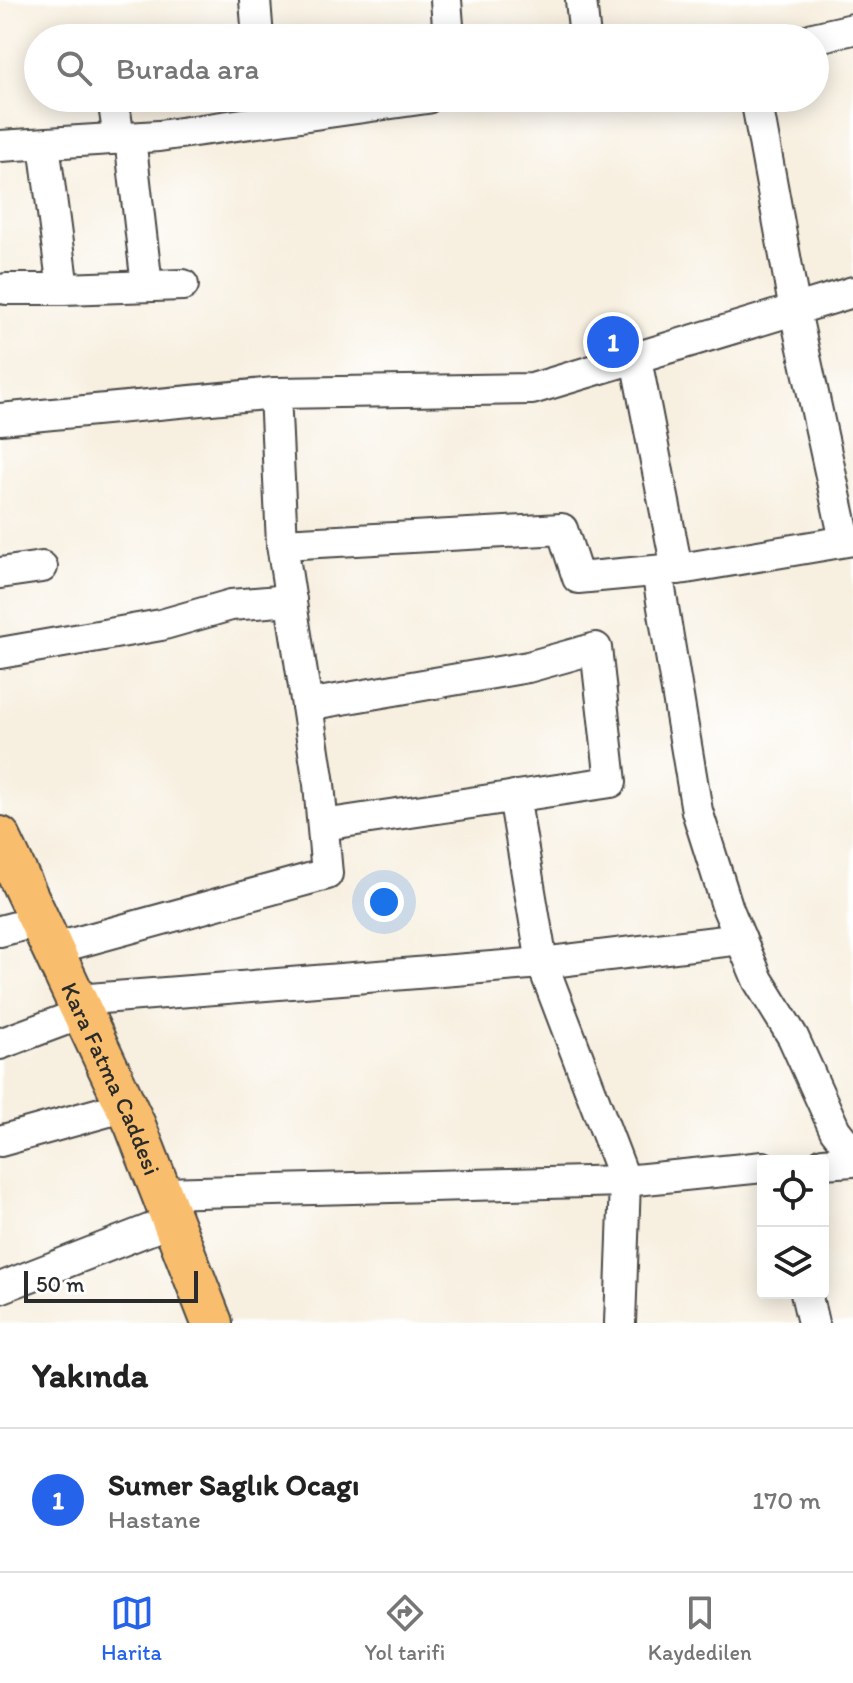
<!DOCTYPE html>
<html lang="tr">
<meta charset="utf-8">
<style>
body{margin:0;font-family:Itim,sans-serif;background:#f6f6f6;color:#222}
.controls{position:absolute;right:24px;bottom:24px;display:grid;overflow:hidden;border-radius:8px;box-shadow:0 4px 20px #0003}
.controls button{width:72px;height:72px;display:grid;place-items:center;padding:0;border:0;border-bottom:2px solid #e0e0e0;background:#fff;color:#222;font:40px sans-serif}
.scale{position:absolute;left:24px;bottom:20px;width:174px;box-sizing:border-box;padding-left:8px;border:4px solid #2b2b2b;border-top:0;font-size:22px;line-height:28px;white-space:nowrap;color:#2b2b2b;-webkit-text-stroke:6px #fff;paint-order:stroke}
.you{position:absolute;left:384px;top:902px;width:28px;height:28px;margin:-20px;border:6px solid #fff;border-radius:50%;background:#1a73e8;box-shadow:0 0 0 12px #1a73e833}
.badge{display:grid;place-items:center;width:52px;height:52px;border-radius:50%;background:#2563eb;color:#fff;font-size:26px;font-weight:700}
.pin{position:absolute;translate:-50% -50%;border:4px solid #fff;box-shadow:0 2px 8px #0006}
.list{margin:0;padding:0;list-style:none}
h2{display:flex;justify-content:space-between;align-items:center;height:104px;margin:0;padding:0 32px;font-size:34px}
h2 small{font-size:26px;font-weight:400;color:#767676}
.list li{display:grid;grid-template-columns:52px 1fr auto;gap:24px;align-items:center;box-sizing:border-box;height:144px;padding:0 32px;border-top:2px solid #e0e0e0}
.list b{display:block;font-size:30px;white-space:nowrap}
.list p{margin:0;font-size:26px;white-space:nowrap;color:#767676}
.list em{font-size:26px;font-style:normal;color:#767676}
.icon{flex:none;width:44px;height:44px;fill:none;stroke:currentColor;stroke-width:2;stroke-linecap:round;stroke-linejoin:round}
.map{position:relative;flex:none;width:853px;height:1323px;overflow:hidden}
.search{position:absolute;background:#fff;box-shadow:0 4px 20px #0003;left:24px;right:24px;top:24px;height:88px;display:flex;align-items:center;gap:20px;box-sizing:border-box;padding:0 28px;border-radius:44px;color:#767676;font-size:30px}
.sheet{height:248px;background:#fff}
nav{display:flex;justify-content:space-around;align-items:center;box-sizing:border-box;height:112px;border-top:2px solid #e0e0e0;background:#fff;font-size:22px;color:#767676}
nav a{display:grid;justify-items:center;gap:4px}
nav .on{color:#2563eb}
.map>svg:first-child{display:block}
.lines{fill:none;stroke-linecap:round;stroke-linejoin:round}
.minor-casing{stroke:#4a4846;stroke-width:34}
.major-casing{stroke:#4a4846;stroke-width:44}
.minor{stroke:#fff;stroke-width:30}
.major{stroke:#f9be6d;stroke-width:40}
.labels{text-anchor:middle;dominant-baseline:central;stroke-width:8;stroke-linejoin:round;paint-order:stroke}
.street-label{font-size:24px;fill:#2b2b2b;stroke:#fff}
</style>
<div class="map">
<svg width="853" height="1323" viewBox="0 0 853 1323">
<rect width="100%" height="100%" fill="#fff"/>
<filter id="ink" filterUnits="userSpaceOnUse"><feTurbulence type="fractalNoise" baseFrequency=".0125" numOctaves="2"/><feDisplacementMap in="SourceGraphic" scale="16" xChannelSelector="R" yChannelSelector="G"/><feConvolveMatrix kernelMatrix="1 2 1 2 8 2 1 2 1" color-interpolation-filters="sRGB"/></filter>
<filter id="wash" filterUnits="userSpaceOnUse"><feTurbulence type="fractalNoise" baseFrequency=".006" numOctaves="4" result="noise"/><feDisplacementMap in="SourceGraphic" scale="32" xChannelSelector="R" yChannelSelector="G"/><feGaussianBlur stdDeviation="1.8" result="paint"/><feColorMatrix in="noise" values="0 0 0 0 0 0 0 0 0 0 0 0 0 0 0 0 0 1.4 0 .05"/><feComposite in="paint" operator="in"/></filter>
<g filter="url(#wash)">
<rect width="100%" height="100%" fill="#f7efdf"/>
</g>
<g filter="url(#ink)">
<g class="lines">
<g class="minor-casing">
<g id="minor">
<polyline points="255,0 258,38"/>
<polyline points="446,0 449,38"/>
<polyline points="581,0 585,38"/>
<polyline points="813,38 853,29"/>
<polyline points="113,98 119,139"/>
<polyline points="756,98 795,311 845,540"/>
<polyline points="130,138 147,286"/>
<polyline points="44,144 63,289 183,285"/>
<polyline points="0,146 159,136 427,98"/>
<polyline points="6,289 63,289"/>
<polyline points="636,359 677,569"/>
<polyline points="0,419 275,393 532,389 853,292"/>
<polyline points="282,544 562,529 578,578 686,568 853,540"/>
<polyline points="657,571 697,811 728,909 758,980 793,1037 835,1130 853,1153"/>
<polyline points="0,573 42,567"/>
<polyline points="0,653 161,625 231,605 291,600"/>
<polyline points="307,705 528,667 596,648 611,782 323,825"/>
<polyline points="514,796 542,963 625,1181 620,1323"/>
<polyline points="0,931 39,921"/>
<polyline points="53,949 327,874 319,784 282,544 275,393"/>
<polyline points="77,1000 542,963 741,939"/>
<polyline points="0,1044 83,1013"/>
<polyline points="0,1141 126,1106"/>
<polyline points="823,1163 853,1161"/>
<polyline points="162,1193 625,1181 763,1167"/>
<polyline points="0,1288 172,1221"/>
<polyline points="806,1293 813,1323"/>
</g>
</g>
<g class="major-casing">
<g id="major">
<path id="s1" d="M0 837 135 1125 212 1323"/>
</g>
</g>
<use href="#minor" class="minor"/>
<use href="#major" class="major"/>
</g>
</g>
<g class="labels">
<g class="street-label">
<text stroke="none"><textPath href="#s1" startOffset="266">Kara Fatma Caddesi</textPath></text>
</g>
</g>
</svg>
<div class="controls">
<button><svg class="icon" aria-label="locate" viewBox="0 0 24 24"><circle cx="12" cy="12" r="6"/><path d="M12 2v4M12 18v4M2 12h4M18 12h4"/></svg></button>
<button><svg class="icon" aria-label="layers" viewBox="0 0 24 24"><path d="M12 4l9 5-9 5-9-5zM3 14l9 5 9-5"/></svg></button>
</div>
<div class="scale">50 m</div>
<div class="you"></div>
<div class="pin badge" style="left:613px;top:342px">1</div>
<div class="search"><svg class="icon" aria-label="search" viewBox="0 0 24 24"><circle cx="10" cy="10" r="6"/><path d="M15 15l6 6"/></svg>Burada ara</div>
</div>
<section class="sheet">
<h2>Yakında<small></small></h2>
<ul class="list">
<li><span class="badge">1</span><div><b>Sumer Saglık Ocagı</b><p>Hastane</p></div><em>170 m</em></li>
</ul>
</section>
<nav>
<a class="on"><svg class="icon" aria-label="map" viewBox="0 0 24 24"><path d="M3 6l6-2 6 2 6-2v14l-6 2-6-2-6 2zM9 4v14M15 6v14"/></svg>Harita</a>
<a><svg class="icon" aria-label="directions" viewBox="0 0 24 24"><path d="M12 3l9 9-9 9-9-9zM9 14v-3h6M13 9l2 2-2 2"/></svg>Yol tarifi</a>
<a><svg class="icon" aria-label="saved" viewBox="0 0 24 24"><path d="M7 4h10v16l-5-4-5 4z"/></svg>Kaydedilen</a>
</nav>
